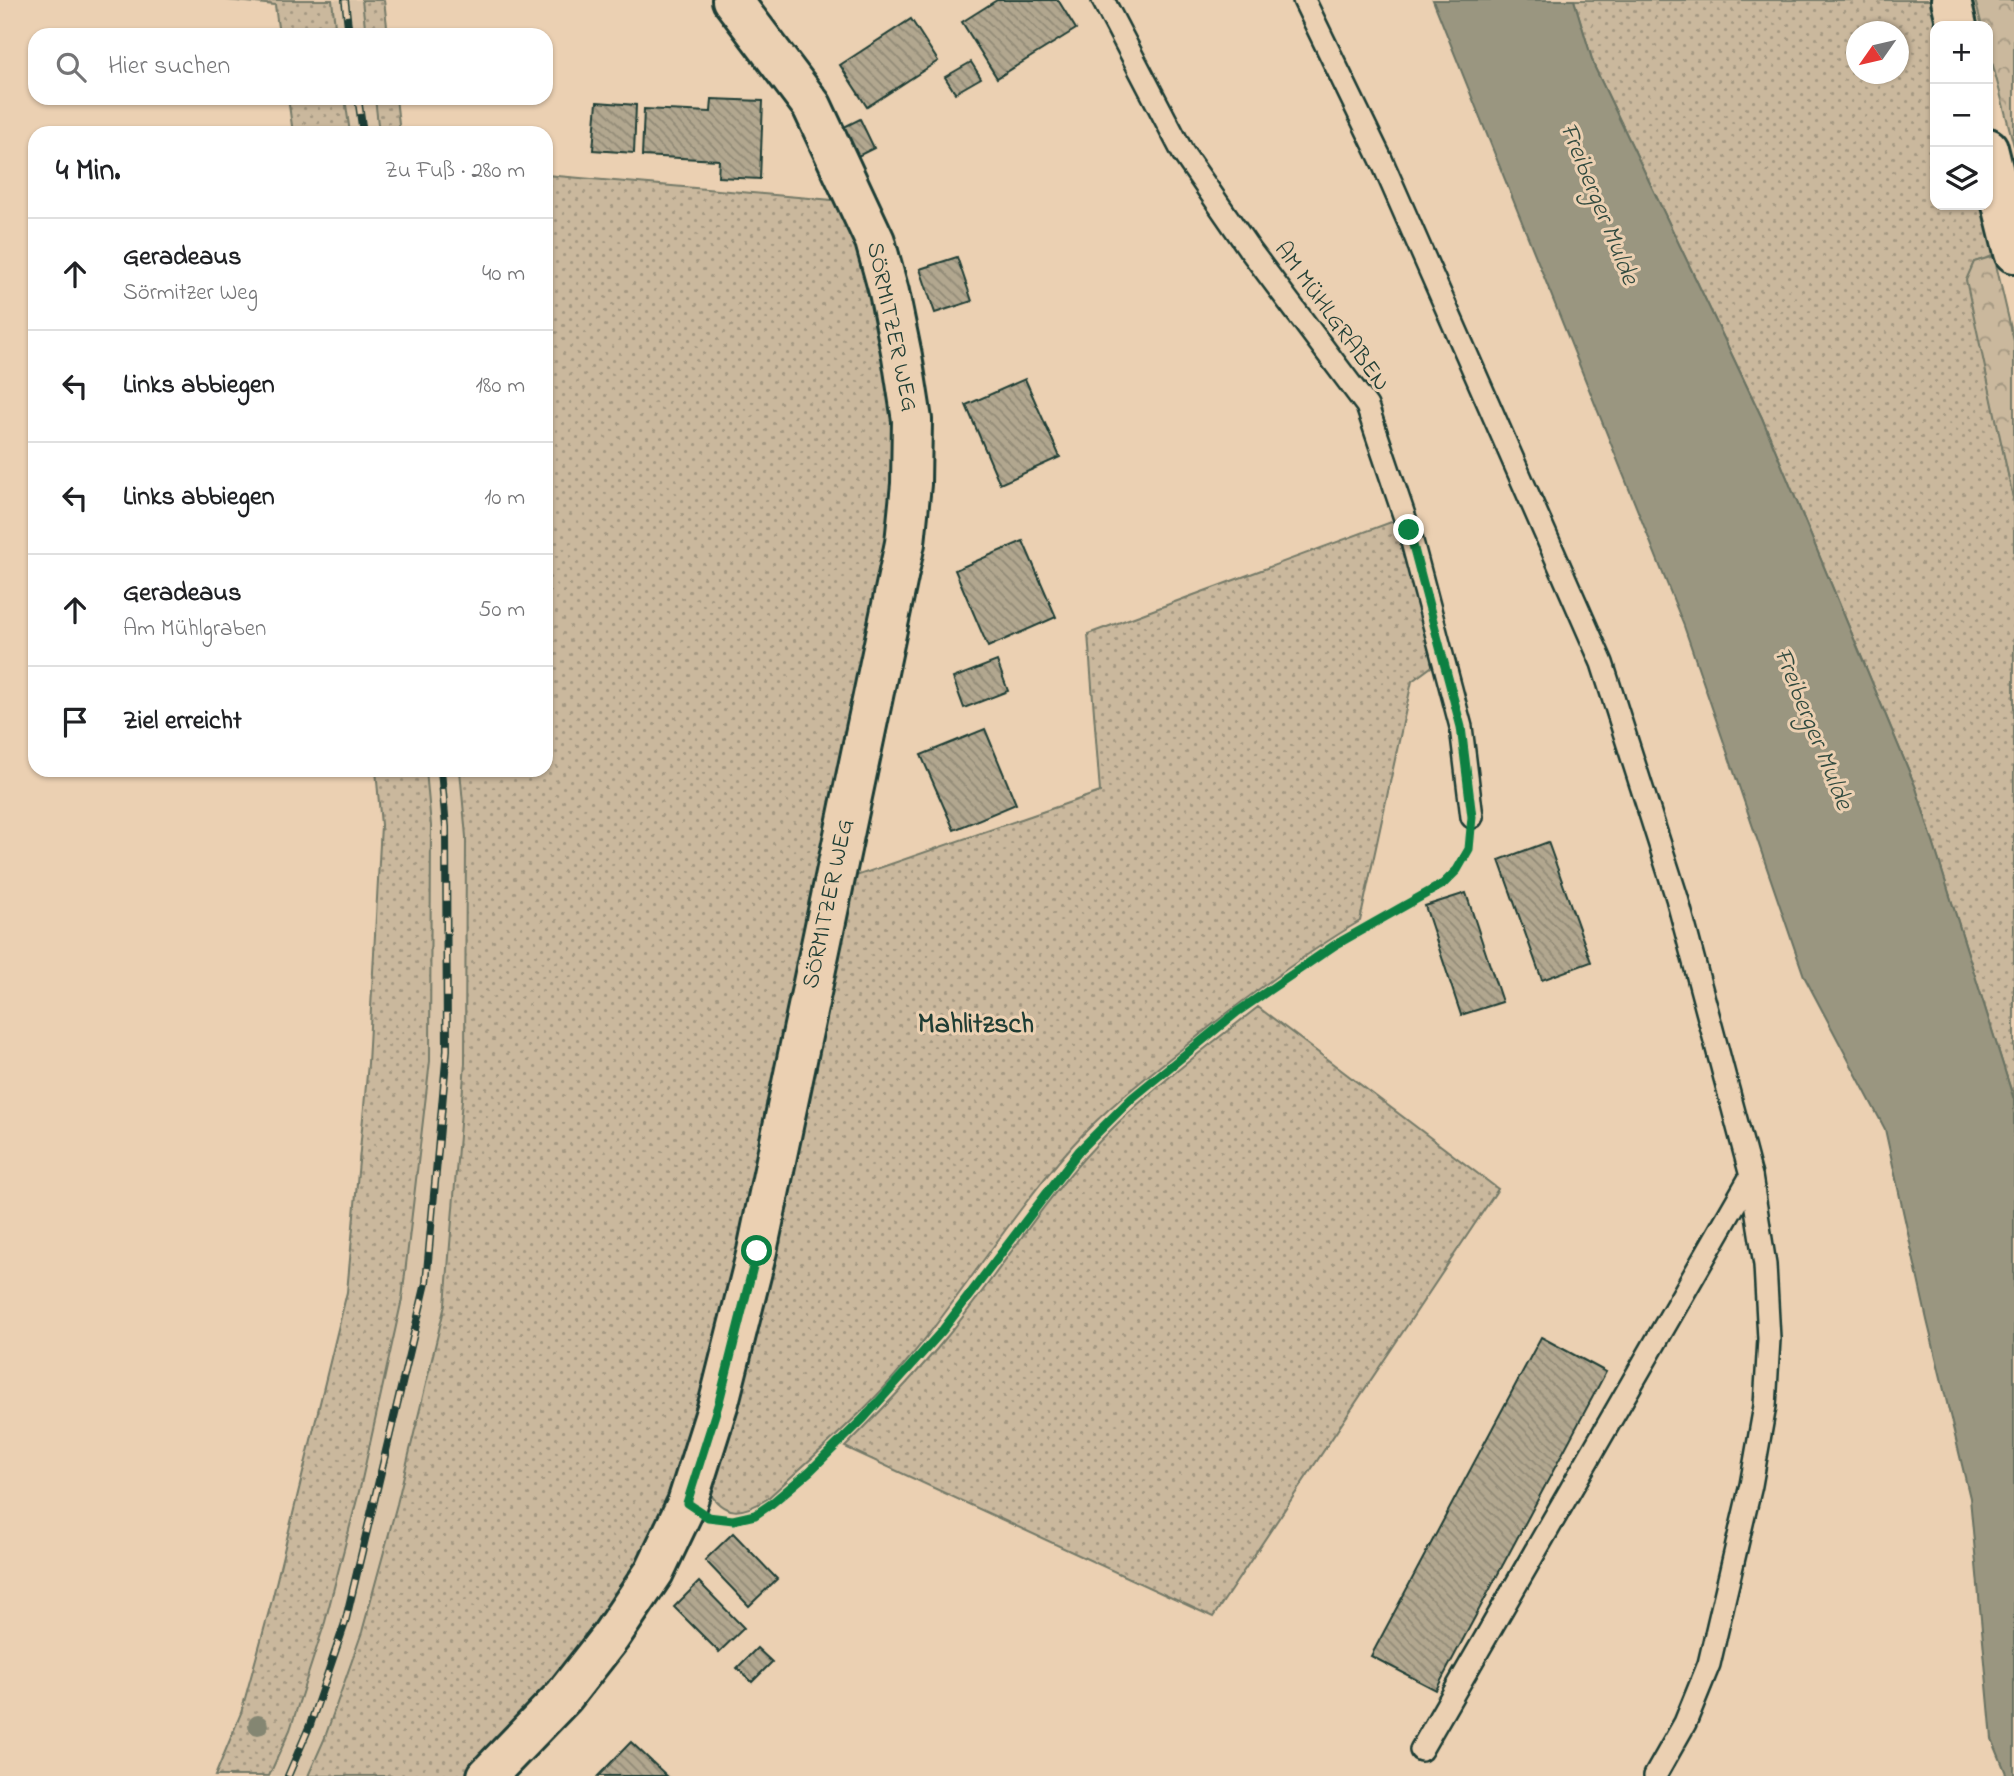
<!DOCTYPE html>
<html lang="de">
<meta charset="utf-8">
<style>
body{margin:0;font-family:"Indie Flower",sans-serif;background:#f2f2f2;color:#202124}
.controls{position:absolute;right:21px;top:21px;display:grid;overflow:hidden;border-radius:14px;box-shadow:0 2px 5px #0004}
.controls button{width:63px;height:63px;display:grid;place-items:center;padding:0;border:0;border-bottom:2px solid #e0e0e0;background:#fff;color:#202124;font:35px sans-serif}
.compass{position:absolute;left:1846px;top:21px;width:63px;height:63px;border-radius:50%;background:#fff;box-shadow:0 2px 5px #0004;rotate:236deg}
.stop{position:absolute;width:21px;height:21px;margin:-16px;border:5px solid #0b8043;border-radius:50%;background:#fff}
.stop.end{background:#0b8043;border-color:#fff;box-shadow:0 2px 7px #0008}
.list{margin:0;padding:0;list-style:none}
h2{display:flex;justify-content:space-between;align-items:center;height:91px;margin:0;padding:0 28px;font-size:30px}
h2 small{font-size:23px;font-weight:400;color:#757577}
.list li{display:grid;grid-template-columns:46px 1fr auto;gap:21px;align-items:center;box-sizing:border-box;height:112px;padding:0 28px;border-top:2px solid #e0e0e0}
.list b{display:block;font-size:26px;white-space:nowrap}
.list p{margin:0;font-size:23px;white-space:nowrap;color:#757577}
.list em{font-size:23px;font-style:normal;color:#757577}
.icon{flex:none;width:38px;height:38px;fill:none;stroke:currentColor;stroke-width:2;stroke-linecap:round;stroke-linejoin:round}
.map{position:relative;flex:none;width:2014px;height:1776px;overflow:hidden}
.search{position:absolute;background:#fff;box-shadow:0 2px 5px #0004;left:28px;top:28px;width:525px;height:77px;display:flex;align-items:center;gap:18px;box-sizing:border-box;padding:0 24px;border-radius:21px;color:#757577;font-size:26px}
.panel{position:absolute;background:#fff;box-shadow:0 2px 5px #0004;left:28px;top:126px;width:525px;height:651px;border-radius:21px}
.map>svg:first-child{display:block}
.built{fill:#dac4a8}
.grass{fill:url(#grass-dots);stroke:#747a68;stroke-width:2;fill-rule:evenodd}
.forest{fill:url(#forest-crowns);stroke:#747a68;stroke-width:2}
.water{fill:#9a9680;stroke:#697262;stroke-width:2}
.building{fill:url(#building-back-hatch);stroke:#1f3d34;stroke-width:2}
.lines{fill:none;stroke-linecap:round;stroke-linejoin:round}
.lane-casing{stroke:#1f3d34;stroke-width:26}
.street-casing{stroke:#1f3d34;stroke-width:44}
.secondary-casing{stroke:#1f3d34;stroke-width:44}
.path{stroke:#1f3d34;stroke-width:4.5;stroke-dasharray:7 5;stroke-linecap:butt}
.lane{stroke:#ebd0b2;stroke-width:21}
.street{stroke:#ebd0b2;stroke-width:38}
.secondary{stroke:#ebd0b2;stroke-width:38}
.rail-casing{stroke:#1f3d34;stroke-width:8}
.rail{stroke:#ebd0b2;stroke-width:5;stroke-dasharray:16;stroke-linecap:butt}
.tree{fill:#848672}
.route{stroke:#0b8043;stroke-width:9}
.labels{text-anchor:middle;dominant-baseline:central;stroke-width:6;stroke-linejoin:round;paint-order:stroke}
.street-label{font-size:24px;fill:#1f3d34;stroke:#ebd0b2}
.water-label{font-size:26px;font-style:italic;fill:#314a3f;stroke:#ebd0b2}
.quarter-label{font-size:28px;font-weight:bold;fill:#1f3d34;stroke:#ebd0b2}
</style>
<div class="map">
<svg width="2014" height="1776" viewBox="0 0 2014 1776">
<defs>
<pattern id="grass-dots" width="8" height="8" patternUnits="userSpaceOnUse" patternTransform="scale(1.75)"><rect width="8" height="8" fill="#cab89d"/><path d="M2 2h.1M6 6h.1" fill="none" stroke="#a39781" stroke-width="1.8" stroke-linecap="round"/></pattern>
<pattern id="forest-crowns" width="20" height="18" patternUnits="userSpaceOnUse" patternTransform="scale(1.75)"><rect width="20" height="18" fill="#cab89d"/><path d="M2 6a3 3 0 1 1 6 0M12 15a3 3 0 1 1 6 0" fill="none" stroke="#a39781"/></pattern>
<pattern id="building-back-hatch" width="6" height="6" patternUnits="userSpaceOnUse" patternTransform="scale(1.75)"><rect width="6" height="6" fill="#b2a78f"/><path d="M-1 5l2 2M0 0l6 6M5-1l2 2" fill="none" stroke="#908976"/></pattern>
</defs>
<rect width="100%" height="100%" fill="#ebd0b2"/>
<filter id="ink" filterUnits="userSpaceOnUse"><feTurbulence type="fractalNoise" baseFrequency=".0143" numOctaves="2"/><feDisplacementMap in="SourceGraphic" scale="14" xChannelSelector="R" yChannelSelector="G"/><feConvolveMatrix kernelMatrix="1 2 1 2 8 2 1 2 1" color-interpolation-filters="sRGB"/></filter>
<g filter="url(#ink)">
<g class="built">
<polygon points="332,0 362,0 366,35 336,35"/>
<polygon points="345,98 375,98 379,133 350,133"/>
<polygon points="426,770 460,770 466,837 465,1063 445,1305 397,1504 362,1632 324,1740 308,1776 269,1776 290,1730 325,1622 402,1299 430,1061 431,826"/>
</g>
<g class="grass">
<polygon points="227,0 332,0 336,35 279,35 275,5"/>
<polygon points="362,0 384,0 388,35 366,35"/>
<path d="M1574 0H1947L1952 26H1935V205H1985L1994 256 1974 262 1967 280 2014 502V1100L1916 788 1762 418 1594 66ZM1856 32H1898V74H1856Z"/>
<polygon points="288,98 345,98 350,133 293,133"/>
<polygon points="375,98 396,98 400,133 379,133"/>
<polygon points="546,175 844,201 893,362 898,486 824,874 689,1461 603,1632 473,1776 308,1776 324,1740 362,1632 397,1504 445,1305 465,1063 466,837 460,770 546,770"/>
<path d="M1394 521 1435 664 1412 681 1360 921C1298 958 1240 1002 1183 1048 1145 1078 1105 1109 1072 1146 1004 1223 952 1313 883 1389 847 1428 806 1463 767 1499 743 1514 724 1518 708 1490L796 1110 808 1101 828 1005 850 878 1100 792 1088 634Z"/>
<polygon points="376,770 426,770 431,826 430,1061 402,1299 361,1484 325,1622 290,1730 269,1776 215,1776 241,1713 272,1600 347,1292 368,1063 381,825"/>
<path d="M1258 1007 1498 1189 1213 1617 845 1447C881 1411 914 1377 946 1338 995 1279 1034 1214 1085 1157 1136 1100 1198 1054 1258 1007Z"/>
</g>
<g class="forest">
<polygon points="1975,0 2014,0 2014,146 1988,47 1988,26 1982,26"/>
<polygon points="1994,256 2014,341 2014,502 1966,280 1974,262"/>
</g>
<polygon class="water" points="1433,0 1574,0 1594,66 1762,418 1916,788 2014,1100 2014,1776 2007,1776 1992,1739 1970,1498 1927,1320 1885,1129 1804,976 1684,626"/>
<g class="building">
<polygon points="997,0 1058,0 1076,29 997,78 962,22"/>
<polygon points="911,19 938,61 867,107 840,65"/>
<polygon points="971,62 981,78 955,93 945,77"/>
<polygon points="712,99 763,101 760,179 718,177 719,160 642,156 644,109 711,112"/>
<polygon points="597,102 636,105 634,153 593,150"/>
<polygon points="860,119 874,148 854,158 840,129"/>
<polygon points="957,257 972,301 935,313 920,269"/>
<polygon points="1025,379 1060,457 1000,484 966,405"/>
<polygon points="1023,541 1056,617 988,647 955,570"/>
<polygon points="997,661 1008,691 964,708 953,678"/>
<polygon points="985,729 1016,804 954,830 921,755"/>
<polygon points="1548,842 1591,962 1542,980 1499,860"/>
<polygon points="1466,893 1502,1002 1461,1015 1425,906"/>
<polygon points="1541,1337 1606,1372 1436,1690 1371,1656"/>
<polygon points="733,1533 777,1579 749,1606 705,1560"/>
<polygon points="699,1582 744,1628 719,1652 674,1607"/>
<polygon points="757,1648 772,1662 752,1682 737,1668"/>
<polygon points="631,1742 667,1776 598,1776"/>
</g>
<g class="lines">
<g class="lane-casing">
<g id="lane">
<polyline points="1103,0 1183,153 1250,250 1367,406 1409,530 1461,727 1472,817"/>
<polyline points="1304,0 1381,159 1602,663 1677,898 1751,1176 1421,1750"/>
<polyline points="1655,1776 1685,1723 1709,1664 1751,1485 1765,1406 1769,1339 1765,1265 1751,1176"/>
</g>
</g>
<g class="street-casing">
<polyline id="street" points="487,1776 564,1696 611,1636 654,1572 687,1503 719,1402 757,1251 905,543 911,484 912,420 902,356 889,292 875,241 812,106 732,0"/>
</g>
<g class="secondary-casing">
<g id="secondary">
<polyline points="1951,0 1957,26"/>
<polyline points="1988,148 2014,253"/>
</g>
</g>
<polyline class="path" points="722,1519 733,1520 755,1515 771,1504 810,1471 863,1419 942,1331 1079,1151 1132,1098 1237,1012 1335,945 1443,884 1457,870 1470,846"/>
<use href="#lane" class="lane"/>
<use href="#street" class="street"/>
<use href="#secondary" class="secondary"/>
<g class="rail-casing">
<g id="rail">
<polyline points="345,0 349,35"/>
<polyline points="358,98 363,133"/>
<polyline points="288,1776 310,1725 345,1623 426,1283 447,1050 446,827 441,770"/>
</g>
</g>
<use href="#rail" class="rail"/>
</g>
<circle class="tree" cx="258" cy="1725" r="10"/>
</g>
<g class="lines" filter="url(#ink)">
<polyline class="route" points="757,1251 719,1402 687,1503 708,1517 733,1520 755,1515 771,1504 810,1471 863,1419 942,1331 1079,1151 1132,1098 1237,1012 1335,945 1443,884 1457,870 1469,849 1472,817 1461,727 1409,530"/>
</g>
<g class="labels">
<g class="street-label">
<text transform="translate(1331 317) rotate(54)">AM MÜHLGRABEN</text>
<text transform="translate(891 327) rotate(78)">SÖRMITZER WEG</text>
<text transform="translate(829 904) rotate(-78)">SÖRMITZER WEG</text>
</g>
<g class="water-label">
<text transform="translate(1598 204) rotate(68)">Freiberger Mulde</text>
<text transform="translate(1812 729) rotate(68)">Freiberger Mulde</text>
</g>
<g class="quarter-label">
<text x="976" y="1025">Mahlitzsch</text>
</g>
</g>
</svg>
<div class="controls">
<button>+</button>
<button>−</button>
<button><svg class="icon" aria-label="layers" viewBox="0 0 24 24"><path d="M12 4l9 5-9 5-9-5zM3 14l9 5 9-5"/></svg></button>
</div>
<svg class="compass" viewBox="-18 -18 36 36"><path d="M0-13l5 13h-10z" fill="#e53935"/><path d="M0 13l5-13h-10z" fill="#757577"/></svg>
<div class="stop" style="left:757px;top:1251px"></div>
<div class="stop end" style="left:1409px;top:530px"></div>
<div class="search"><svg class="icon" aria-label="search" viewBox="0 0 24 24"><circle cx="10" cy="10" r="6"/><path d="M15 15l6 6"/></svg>Hier suchen</div>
<section class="panel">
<h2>4 Min.<small>Zu Fuß · 280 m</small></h2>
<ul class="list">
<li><svg class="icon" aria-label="ahead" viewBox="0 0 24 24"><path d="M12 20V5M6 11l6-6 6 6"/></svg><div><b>Geradeaus</b><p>Sörmitzer Weg</p></div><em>40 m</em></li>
<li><svg class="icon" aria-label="left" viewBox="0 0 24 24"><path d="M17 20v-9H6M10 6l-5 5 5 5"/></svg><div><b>Links abbiegen</b></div><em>180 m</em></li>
<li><svg class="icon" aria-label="left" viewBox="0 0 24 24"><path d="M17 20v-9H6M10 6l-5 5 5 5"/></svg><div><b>Links abbiegen</b></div><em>10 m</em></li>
<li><svg class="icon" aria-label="ahead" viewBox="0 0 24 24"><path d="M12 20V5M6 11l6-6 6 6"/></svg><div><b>Geradeaus</b><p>Am Mühlgraben</p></div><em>50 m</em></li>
<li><svg class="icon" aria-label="arrive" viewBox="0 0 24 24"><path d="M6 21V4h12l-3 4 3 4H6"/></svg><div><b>Ziel erreicht</b></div></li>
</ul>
</section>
</div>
